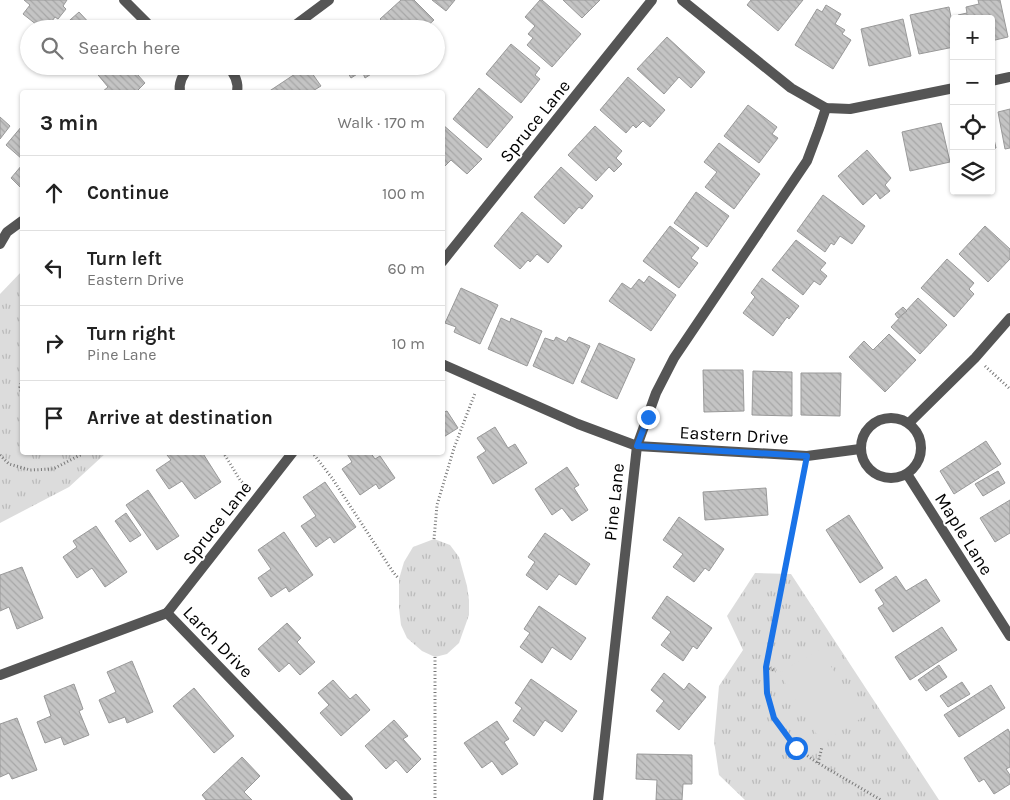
<!DOCTYPE html>
<meta charset="utf-8">
<style>
body{margin:0;font-family:Karla,sans-serif;background:#f2f2f2;color:#222}
.controls{position:absolute;right:15px;top:15px;display:grid;overflow:hidden;border-radius:5px;box-shadow:0 1px 4px #0004}
.controls button{width:45px;height:45px;display:grid;place-items:center;padding:0;border:0;border-bottom:1px solid #e0e0e0;background:#fff;color:#222;font:25px sans-serif}
.stop{position:absolute;width:15px;height:15px;margin:-11px;border:4px solid #1a73e8;border-radius:50%;background:#fff}
.stop.end{background:#1a73e8;border-color:#fff;box-shadow:0 1px 5px #0008}
.list{margin:0;padding:0;list-style:none}
h2{display:flex;justify-content:space-between;align-items:center;height:65px;margin:0;padding:0 20px;font-size:21px}
h2 small{font-size:16px;font-weight:400;color:#767676}
.list li{display:grid;grid-template-columns:32px 1fr auto;gap:15px;align-items:center;box-sizing:border-box;height:75px;padding:0 20px;border-top:1px solid #e0e0e0}
.list b{display:block;font-size:19px;white-space:nowrap}
.list p{margin:0;font-size:16px;white-space:nowrap;color:#767676}
.list em{font-size:16px;font-style:normal;color:#767676}
.icon{flex:none;width:28px;height:28px;fill:none;stroke:currentColor;stroke-width:2;stroke-linecap:round;stroke-linejoin:round}
.map{position:relative;flex:none;width:1010px;height:800px;overflow:hidden}
.search{position:absolute;background:#fff;box-shadow:0 1px 4px #0004;left:20px;top:20px;width:425px;height:55px;display:flex;align-items:center;gap:12px;box-sizing:border-box;padding:0 18px;border-radius:28px;color:#767676;font-size:19px}
.panel{position:absolute;background:#fff;box-shadow:0 1px 4px #0004;left:20px;top:90px;width:425px;height:365px;border-radius:5px}
.map>svg:first-child{display:block}
.grass{fill:url(#grass-tufts)}
.pitch{fill:#dcdcdc}
.building{fill:url(#building-back-hatch);stroke:#999}
.lines{fill:none;stroke-linecap:round;stroke-linejoin:round}
.path{stroke:#777;stroke-width:3;stroke-dasharray:1 2.5;stroke-linecap:butt}
.street{stroke:#555;stroke-width:10}
.route{stroke:#1a73e8;stroke-width:6}
.labels{text-anchor:middle;dominant-baseline:central;stroke-width:4;stroke-linejoin:round;paint-order:stroke}
.street-label{font-size:18px;fill:#000;stroke:#fff}
</style>
<div class="map">
<svg width="1010" height="800" viewBox="0 0 1010 800">
<defs>
<pattern id="grass-tufts" width="24" height="20" patternUnits="userSpaceOnUse" patternTransform="scale(1.25)"><rect width="24" height="20" fill="#dcdcdc"/><path d="M3 7l-1-3M5 7V3M7 7l1-3M15 17l-1-3M17 17v-4M19 17l1-3" fill="none" stroke="#bbb"/></pattern>
<pattern id="building-back-hatch" width="6" height="6" patternUnits="userSpaceOnUse" patternTransform="scale(1.25)"><rect width="6" height="6" fill="#c4c4c4"/><path d="M-1 5l2 2M0 0l6 6M5-1l2 2" fill="none" stroke="#a7a7a7"/></pattern>
</defs>
<rect width="100%" height="100%" fill="#fff"/>
<g class="grass">
<polygon points="22,271 22,452 106,453 69,487 0,523 0,294"/>
<polygon points="434,539 450,545 459,557 467,586 469,600 469,615 459,643 447,654 435,657 422,651 407,638 401,625 399,608 399,579 404,562 413,547"/>
<polygon points="755,573 791,574 939,800 745,800 719,775 714,741 719,686 743,650 727,616"/>
</g>
<polygon class="pitch" points="820,649 863,717 822,743 779,673"/>
<g class="building">
<polygon points="24,0 67,0 63,6 66,9 58,19 55,17 46,29 42,29 23,14 30,5"/>
<polygon points="401,0 414,0 434,20 424,29 390,29 380,19"/>
<polygon points="432,0 455,0 446,11"/>
<polygon points="540,0 542,0 581,34 552,67 527,45 533,38 528,34 535,26 525,17"/>
<polygon points="563,0 600,0 582,18"/>
<polygon points="751,0 803,0 778,31 747,5"/>
<polygon points="978,0 1000,0 1008,37 991,41 991,19 959,19 958,15 967,13 966,7 979,4"/>
<polygon points="826,5 841,14 835,24 845,30 842,34 851,40 833,69 795,45 817,9 822,12"/>
<polygon points="949,7 954,32 954,47 919,54 910,15"/>
<polygon points="79,12 93,27 97,23 102,29 62,29 61,28"/>
<polygon points="903,19 911,56 869,66 861,29"/>
<polygon points="667,37 705,72 691,88 679,77 664,94 637,69"/>
<polygon points="511,44 540,68 535,75 540,79 521,103 486,74"/>
<polygon points="98,66 121,66 125,71 130,66 145,83 137,91 139,92 102,92 108,87 94,70"/>
<polygon points="307,66 321,86 311,92 268,92"/>
<polygon points="344,66 373,66 376,71 365,78 362,71 351,78"/>
<polygon points="628,77 665,110 650,127 643,121 636,128 633,125 626,133 600,110"/>
<polygon points="479,88 513,117 487,148 453,119"/>
<polygon points="748,105 777,127 772,134 778,138 759,163 724,136"/>
<polygon points="1010,109 1010,148 1005,149 998,112"/>
<polygon points="0,117 10,126 0,139"/>
<polygon points="941,123 950,162 910,171 902,132"/>
<polygon points="442,124 482,159 467,174 451,160 442,169"/>
<polygon points="22,126 22,159 6,145"/>
<polygon points="595,126 622,151 616,158 622,164 614,172 609,167 596,181 568,155"/>
<polygon points="991,126 996,148 991,149"/>
<polygon points="719,143 760,174 734,209 705,187 717,172 704,162"/>
<polygon points="867,150 891,178 885,185 890,191 880,199 876,193 863,205 838,176"/>
<polygon points="22,165 22,189 11,178"/>
<polygon points="561,167 593,196 582,209 579,207 564,224 534,197"/>
<polygon points="696,192 729,216 707,247 674,223"/>
<polygon points="823,195 865,226 852,244 840,236 834,245 831,243 825,252 797,231"/>
<polygon points="522,212 562,246 548,263 537,254 530,262 528,260 520,269 494,246"/>
<polygon points="670,226 699,248 691,258 698,263 679,288 643,261"/>
<polygon points="985,226 1010,249 1010,259 988,282 959,254"/>
<polygon points="796,240 826,263 820,270 827,276 820,285 814,281 803,295 772,270"/>
<polygon points="947,259 974,283 969,289 974,294 954,317 921,288"/>
<polygon points="649,276 676,295 651,331 609,301 622,283 631,289 639,279 644,283"/>
<polygon points="762,278 799,306 789,319 787,317 773,336 743,313 755,297 751,293"/>
<polygon points="461,288 498,305 480,344 454,332 456,327 445,323"/>
<polygon points="918,298 947,325 920,354 891,327"/>
<polygon points="903,307 907,311 898,318 895,314"/>
<polygon points="501,318 510,322 511,318 542,331 527,366 488,349"/>
<polygon points="889,334 916,360 885,392 849,357 864,341 873,350"/>
<polygon points="556,337 566,342 569,337 590,346 573,384 533,366 545,338 554,341"/>
<polygon points="599,343 635,359 617,399 581,382"/>
<polygon points="703,370 743,370 744,411 704,412"/>
<polygon points="753,371 792,372 792,416 752,415"/>
<polygon points="801,373 841,373 840,416 801,415"/>
<polygon points="447,411 458,428 442,438 442,413"/>
<polygon points="495,427 508,448 515,444 527,463 493,484 477,457 486,451 477,438"/>
<polygon points="986,441 1001,464 954,494 940,471"/>
<polygon points="171,452 202,452 221,482 195,499 182,481 169,489 156,470 171,460 167,455"/>
<polygon points="346,452 370,452 375,459 380,456 395,478 379,489 376,484 360,495 342,469 352,462"/>
<polygon points="567,467 579,485 574,488 588,510 572,521 562,508 552,515 535,489"/>
<polygon points="998,471 1005,483 983,496 975,484"/>
<polygon points="325,482 356,527 334,543 330,537 316,547 301,526 316,516 303,497"/>
<polygon points="766,488 768,515 705,520 703,492"/>
<polygon points="148,490 179,536 157,550 126,505"/>
<polygon points="1010,500 1010,533 995,542 980,518"/>
<polygon points="126,513 141,535 130,542 115,521"/>
<polygon points="849,515 883,568 860,583 826,530"/>
<polygon points="679,517 724,549 709,571 705,568 694,582 673,567 683,554 663,540"/>
<polygon points="96,526 127,572 105,587 92,568 77,578 63,557 77,547 73,541"/>
<polygon points="284,532 313,575 289,592 286,587 271,597 258,578 271,569 258,550"/>
<polygon points="545,533 590,564 576,585 559,574 547,590 526,575 535,562 528,557"/>
<polygon points="22,567 43,618 17,629 9,607 0,611 0,575"/>
<polygon points="896,576 906,591 926,579 940,601 893,632 878,608 884,604 875,590"/>
<polygon points="667,596 712,628 697,649 693,646 683,661 661,645 671,632 652,618"/>
<polygon points="539,606 586,638 571,660 552,647 542,663 520,647 530,633 524,629"/>
<polygon points="287,623 301,638 297,642 315,662 300,675 289,663 279,672 258,649"/>
<polygon points="942,627 957,650 910,680 895,657"/>
<polygon points="132,661 153,712 127,723 125,717 109,723 99,700 116,692 107,672"/>
<polygon points="939,665 947,677 926,691 918,680"/>
<polygon points="664,673 684,690 689,683 706,697 679,730 656,711 664,701 651,690"/>
<polygon points="531,679 577,711 562,732 545,720 534,736 513,721 522,708 515,703"/>
<polygon points="333,680 350,699 356,694 370,710 341,736 320,713 329,705 318,693"/>
<polygon points="962,682 970,694 948,707 940,696"/>
<polygon points="74,684 83,709 79,711 89,735 64,745 61,737 45,743 37,722 51,716 44,696"/>
<polygon points="991,685 1005,708 959,737 944,715"/>
<polygon points="194,688 234,736 214,753 173,706"/>
<polygon points="17,718 37,770 12,779 9,773 0,777 0,724"/>
<polygon points="394,720 408,736 403,739 421,759 407,773 396,760 386,769 365,746"/>
<polygon points="497,721 509,739 504,742 518,764 502,775 492,761 482,768 464,743"/>
<polygon points="1008,729 1010,733 1010,767 1006,769 1010,775 1010,784 994,794 984,779 979,782 964,758"/>
<polygon points="637,754 692,755 692,784 683,784 682,800 656,800 657,780 636,779"/>
<polygon points="242,757 260,776 244,792 252,800 206,800 202,795"/>
</g>
<g class="lines">
<g class="path">
<polyline points="985,366 1010,389"/>
<polyline points="22,380 20,387 22,396"/>
<polyline points="223,452 240,480 248,488"/>
<polyline points="312,452 332,478 393,572 399,579"/>
<polyline points="0,455 9,464 30,470 53,469 86,452"/>
<polyline points="804,469 766,667 767,693 774,718 796,748 818,763 881,800"/>
<polyline points="434,539 437,505 454,448 475,393"/>
<polyline points="435,657 435,800"/>
<polyline points="766,667 776,671"/>
<polyline points="818,763 822,747"/>
</g>
<g class="street">
<polyline points="124,0 153,29"/>
<polyline points="682,0 791,88 826,108 850,109 954,88"/>
<polyline points="290,29 329,0"/>
<path d="M227 66C235 74 239 82 237 92"/>
<polyline points="991,81 1010,77"/>
<path d="M180 92C178 82 183 74 190 66"/>
<polyline points="0,244 7,232 22,221"/>
<polyline points="442,262 652,0"/>
<polyline points="442,364 578,424 637,446 807,456 860,449"/>
<circle cx="891" cy="448" r="30"/>
<polyline points="909,423 975,358 1010,318"/>
<polyline points="907,474 1010,636"/>
<polyline points="167,613 348,800"/>
<polyline points="167,613 293,452"/>
<polyline points="0,675 167,613"/>
<polyline points="598,800 637,446 656,393 674,358 807,161 819,129 826,108"/>
</g>
</g>
<g class="lines">
<polyline class="route" points="648,417 637,446 807,456 766,667 767,693 774,718 796,748"/>
</g>
<g class="labels">
<g class="street-label">
<text transform="translate(535 121) rotate(-51)">Spruce Lane</text>
<text transform="translate(734 435) rotate(3)">Eastern Drive</text>
<text transform="translate(614 502) rotate(-84)">Pine Lane</text>
<text transform="translate(217 523) rotate(-52)">Spruce Lane</text>
<text transform="translate(964 534) rotate(58)">Maple Lane</text>
<text transform="translate(218 642) rotate(46)">Larch Drive</text>
</g>
</g>
</svg>
<div class="controls">
<button>+</button>
<button>−</button>
<button><svg class="icon" aria-label="locate" viewBox="0 0 24 24"><circle cx="12" cy="12" r="6"/><path d="M12 2v4M12 18v4M2 12h4M18 12h4"/></svg></button>
<button><svg class="icon" aria-label="layers" viewBox="0 0 24 24"><path d="M12 4l9 5-9 5-9-5zM3 14l9 5 9-5"/></svg></button>
</div>
<div class="stop" style="left:796px;top:748px"></div>
<div class="stop end" style="left:648px;top:417px"></div>
<div class="search"><svg class="icon" aria-label="search" viewBox="0 0 24 24"><circle cx="10" cy="10" r="6"/><path d="M15 15l6 6"/></svg>Search here</div>
<section class="panel">
<h2>3 min<small>Walk · 170 m</small></h2>
<ul class="list">
<li><svg class="icon" aria-label="ahead" viewBox="0 0 24 24"><path d="M12 20V5M6 11l6-6 6 6"/></svg><div><b>Continue</b></div><em>100 m</em></li>
<li><svg class="icon" aria-label="left" viewBox="0 0 24 24"><path d="M17 20v-9H6M10 6l-5 5 5 5"/></svg><div><b>Turn left</b><p>Eastern Drive</p></div><em>60 m</em></li>
<li><svg class="icon" aria-label="right" viewBox="0 0 24 24"><path d="M7 20v-9h11M14 6l5 5-5 5"/></svg><div><b>Turn right</b><p>Pine Lane</p></div><em>10 m</em></li>
<li><svg class="icon" aria-label="arrive" viewBox="0 0 24 24"><path d="M6 21V4h12l-3 4 3 4H6"/></svg><div><b>Arrive at destination</b></div></li>
</ul>
</section>
</div>
